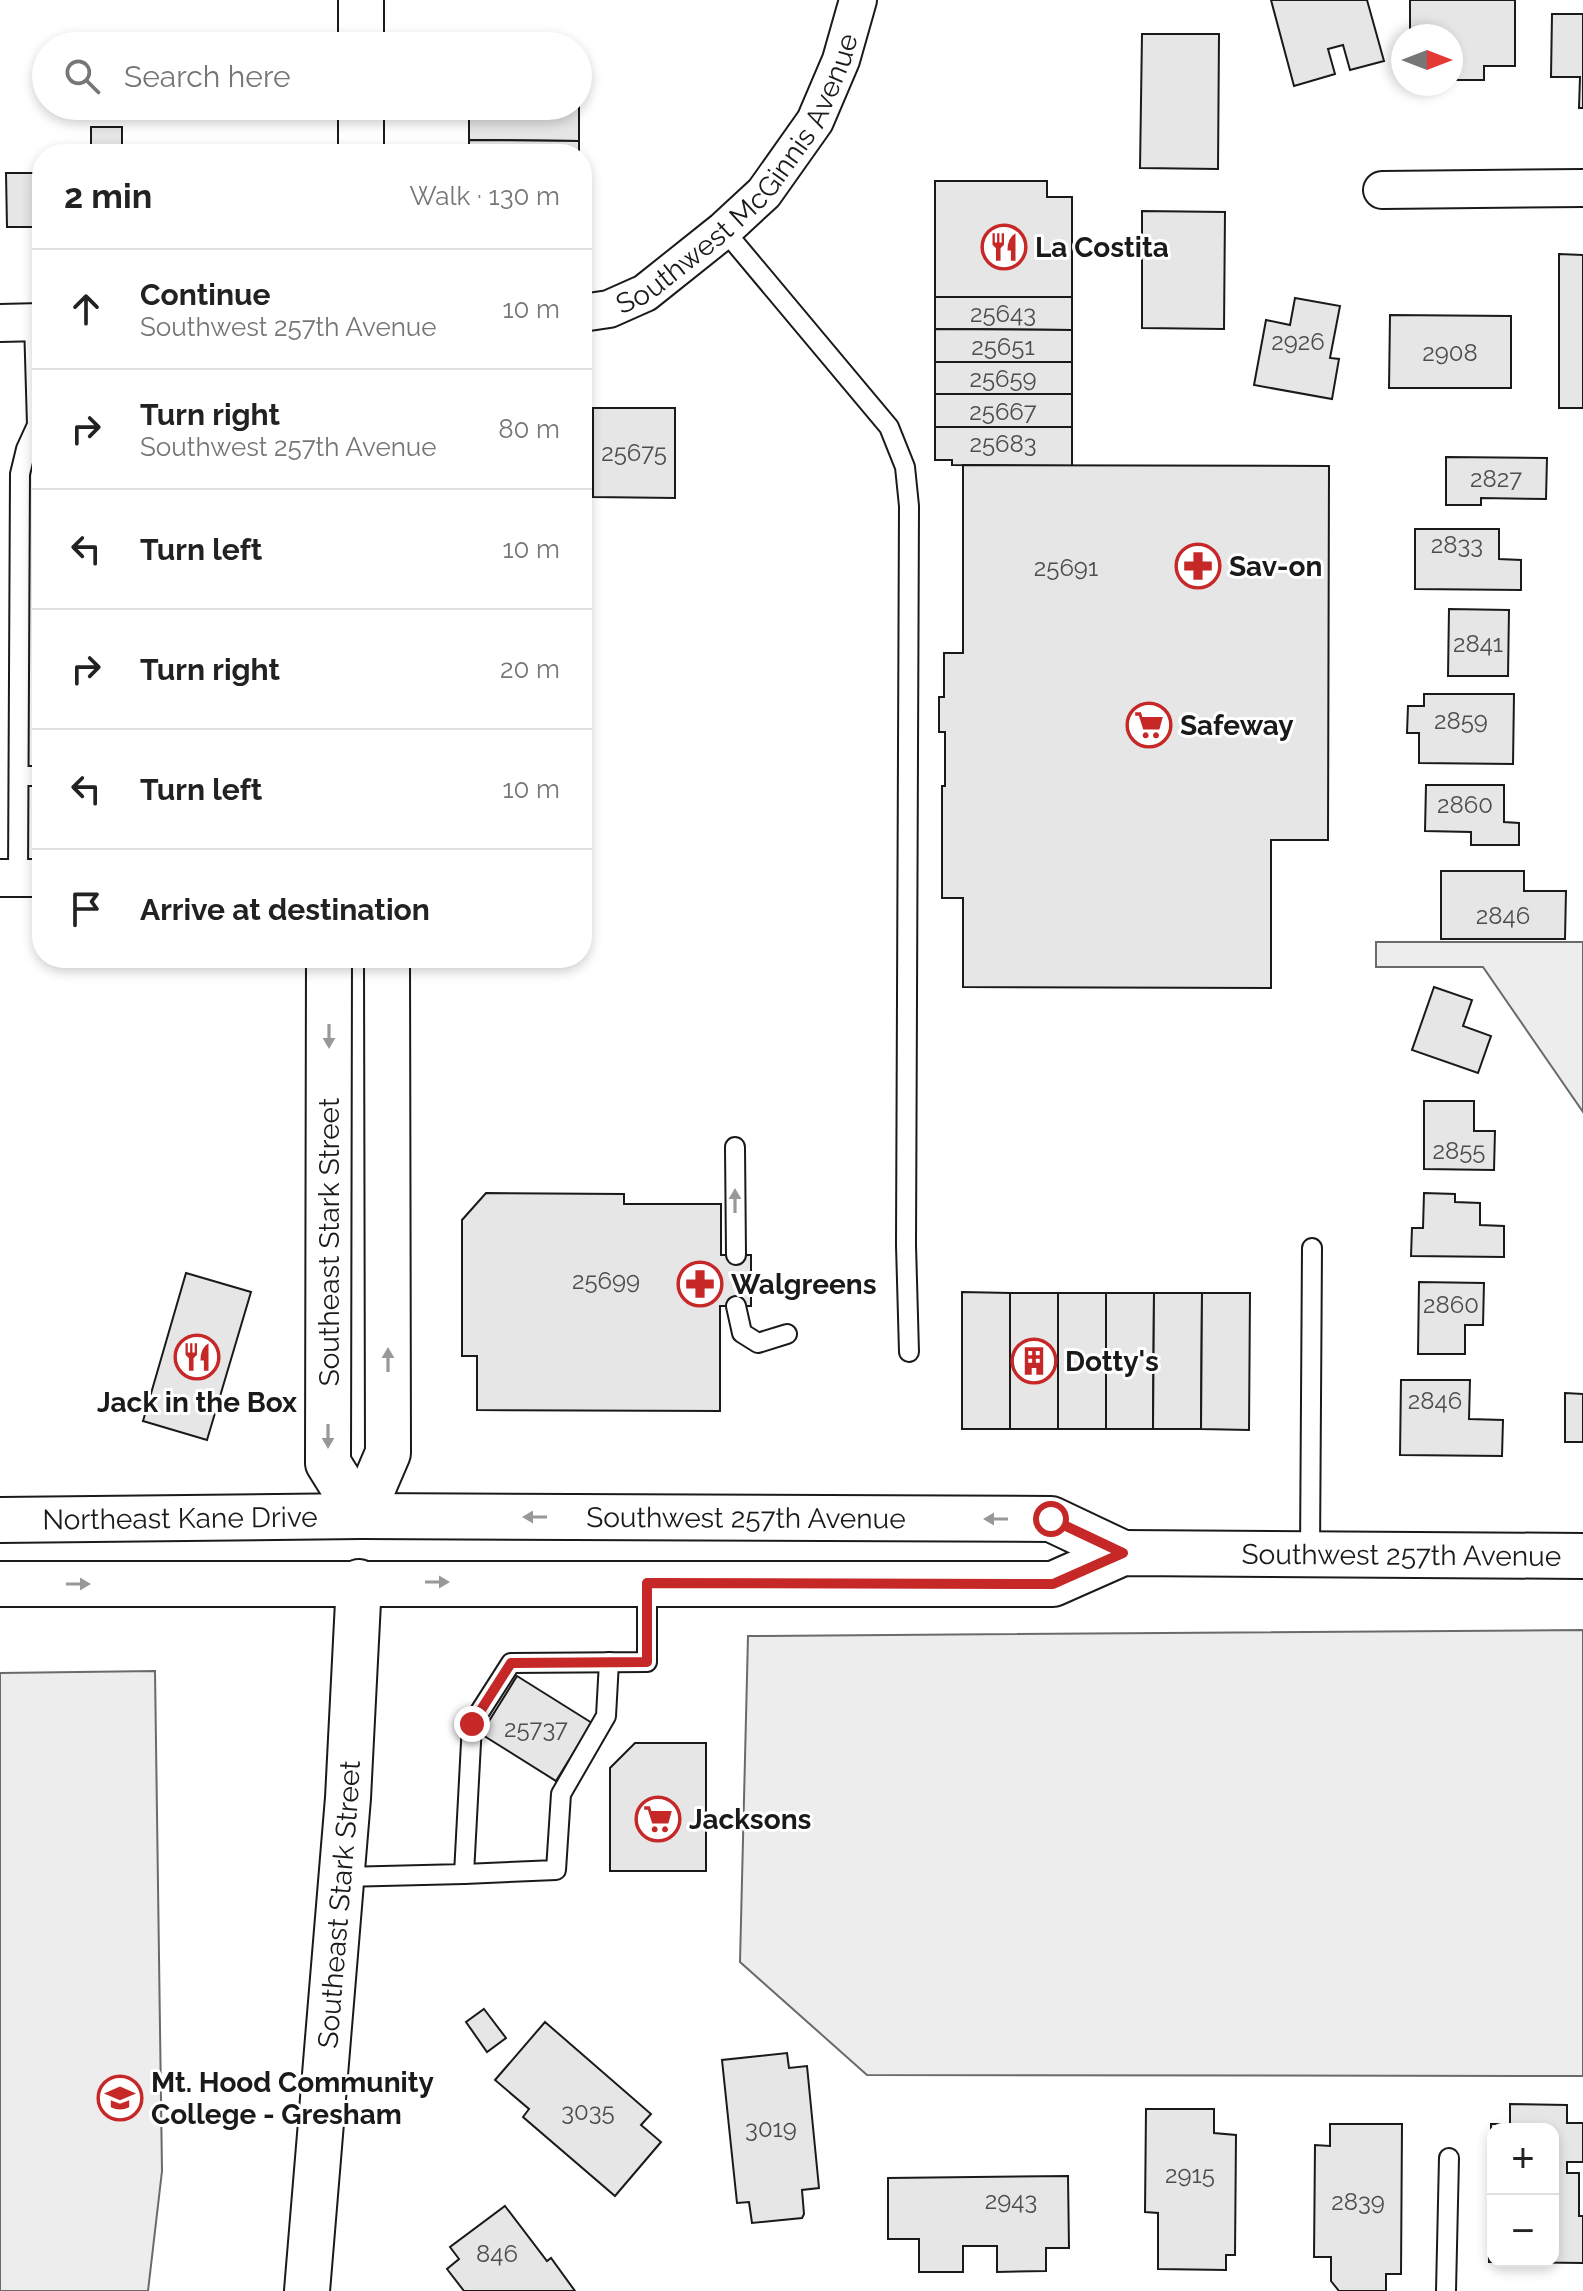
<!DOCTYPE html>
<meta charset="utf-8">
<style>
body{margin:0;font-family:Raleway,sans-serif;background:#f6f6f6;color:#222}
.controls{position:absolute;right:24px;bottom:24px;display:grid;overflow:hidden;border-radius:16px;box-shadow:0 4px 12px #0003}
.controls button{width:72px;height:72px;display:grid;place-items:center;padding:0;border:0;border-bottom:2px solid #e0e0e0;background:#fff;color:#222;font:40px sans-serif}
.compass{position:absolute;left:1391px;top:24px;width:72px;height:72px;border-radius:50%;background:#fff;box-shadow:0 4px 12px #0003;rotate:90deg}
.stop{position:absolute;width:24px;height:24px;margin:-18px;border:6px solid #c62828;border-radius:50%;background:#fff}
.stop.end{background:#c62828;border-color:#fff;box-shadow:0 2px 8px #0008}
.list{margin:0;padding:0;list-style:none}
h2{display:flex;justify-content:space-between;align-items:center;height:104px;margin:0;padding:0 32px;font-size:34px}
h2 small{font-size:26px;font-weight:400;color:#767676}
.list li{display:grid;grid-template-columns:52px 1fr auto;gap:24px;align-items:center;box-sizing:border-box;height:120px;padding:0 32px;border-top:2px solid #e0e0e0}
.list b{display:block;font-size:30px;white-space:nowrap}
.list p{margin:0;font-size:26px;white-space:nowrap;color:#767676}
.list em{font-size:26px;font-style:normal;color:#767676}
.icon{flex:none;width:44px;height:44px;fill:none;stroke:currentColor;stroke-width:2;stroke-linecap:round;stroke-linejoin:round}
.map{position:relative;flex:none;width:1583px;height:2291px;overflow:hidden}
.search{position:absolute;background:#fff;box-shadow:0 4px 12px #0003;left:32px;top:32px;width:560px;height:88px;display:flex;align-items:center;gap:20px;box-sizing:border-box;padding:0 28px;border-radius:44px;color:#767676;font-size:30px}
.panel{position:absolute;background:#fff;box-shadow:0 4px 12px #0003;left:32px;top:144px;width:560px;height:824px;border-radius:32px}
.map>svg:first-child{display:block}
.built{fill:#ededed;stroke:#6a6a6a;stroke-width:2}
.building{fill:#e6e6e6;stroke:#1a1a1a;stroke-width:2}
.lines{fill:none;stroke-linecap:round;stroke-linejoin:round}
.service-casing{stroke:#1a1a1a;stroke-width:22}
.minor-casing{stroke:#1a1a1a;stroke-width:40}
.secondary-casing{stroke:#1a1a1a;stroke-width:48}
.primary-casing{stroke:#1a1a1a;stroke-width:48}
.service{stroke:#fff;stroke-width:18}
.minor{stroke:#fff;stroke-width:36}
.secondary{stroke:#fff;stroke-width:44}
.primary{stroke:#fff;stroke-width:44}
.oneway{fill:#989898}
.route{stroke:#c62828;stroke-width:10}
.labels{text-anchor:middle;dominant-baseline:central;stroke-width:6;stroke-linejoin:round;paint-order:stroke}
.number-label{font-size:24px;fill:#4d4d4d}
.street-label{font-size:28px;fill:#1a1a1a;stroke:#fff}
.poi-label{font-size:28px;font-weight:bold;fill:#1a1a1a;stroke:#fff;text-anchor:start}
</style>
<div class="map">
<svg width="1583" height="2291" viewBox="0 0 1583 2291">
<rect width="100%" height="100%" fill="#fff"/>
<g class="built">
<polygon points="1376,942 1583,942 1583,1112 1483,967 1376,967"/>
<polygon points="1583,1630 1583,2076 867,2075 740,1962 748,1636"/>
<polygon points="155,1671 162,2171 148,2291 0,2291 0,1673"/>
</g>
<g class="building">
<polygon points="1271,0 1367,0 1384,61 1350,70 1343,45 1328,49 1335,74 1294,86"/>
<polygon points="1410,0 1515,0 1515,66 1484,66 1484,80 1451,80 1451,36 1410,36"/>
<polygon points="1552,14 1583,14 1583,108 1579,108 1580,77 1551,77"/>
<polygon points="1142,34 1219,34 1218,169 1140,168"/>
<polygon points="579,50 579,141 469,140 469,106 578,106"/>
<rect x="91" y="127" width="31" height="27"/>
<polygon points="469,140 579,141 579,154 469,154"/>
<polygon points="6,173 42,173 42,227 7,227"/>
<polygon points="935,181 1047,181 1047,197 1072,197 1072,297 935,297"/>
<polygon points="1142,211 1225,212 1224,329 1142,328"/>
<polygon points="1559,254 1583,255 1583,408 1559,408"/>
<polygon points="935,297 1072,297 1072,330 935,329"/>
<polygon points="1295,298 1340,306 1330,358 1339,359 1332,399 1254,385 1266,320 1290,325"/>
<polygon points="1390,315 1511,316 1511,388 1389,388"/>
<polygon points="935,329 1072,330 1072,362 935,362"/>
<rect x="935" y="362" width="137" height="32"/>
<rect x="935" y="394" width="137" height="33"/>
<polygon points="593,408 675,408 675,498 593,497"/>
<polygon points="935,427 1072,427 1072,466 952,465 952,460 935,460"/>
<polygon points="1446,457 1547,458 1546,499 1481,498 1481,505 1446,505"/>
<polygon points="963,465 1329,466 1328,840 1271,840 1271,988 963,987 963,898 942,898 942,786 945,786 945,732 939,732 939,697 944,697 944,653 963,653"/>
<polygon points="1415,529 1499,529 1499,559 1521,560 1521,590 1415,589"/>
<polygon points="1449,609 1509,610 1508,676 1448,676"/>
<polygon points="1424,694 1514,694 1513,764 1419,763 1419,733 1407,733 1408,706 1424,706"/>
<polygon points="1426,785 1504,785 1504,822 1519,823 1519,845 1471,845 1471,832 1425,831"/>
<polygon points="1441,871 1524,871 1524,891 1566,891 1565,939 1441,939"/>
<polygon points="1434,987 1472,1000 1463,1026 1491,1036 1478,1073 1412,1050"/>
<polygon points="1424,1101 1474,1101 1474,1131 1495,1131 1494,1170 1424,1169"/>
<polygon points="486,1193 624,1194 624,1204 721,1204 721,1255 751,1255 751,1306 720,1306 720,1411 477,1410 477,1356 462,1356 462,1220"/>
<polygon points="1424,1193 1455,1194 1455,1202 1480,1203 1480,1225 1504,1226 1504,1257 1411,1256 1412,1228 1423,1228"/>
<polygon points="186,1273 251,1292 207,1440 143,1421"/>
<polygon points="1419,1282 1484,1283 1483,1325 1465,1325 1465,1354 1418,1354"/>
<polygon points="962,1292 1010,1293 1010,1429 962,1429"/>
<rect x="1010" y="1293" width="48" height="136"/>
<rect x="1058" y="1293" width="48" height="136"/>
<polygon points="1106,1293 1154,1293 1153,1429 1106,1429"/>
<polygon points="1154,1293 1202,1293 1201,1429 1153,1429"/>
<polygon points="1202,1293 1250,1293 1249,1430 1201,1429"/>
<polygon points="1401,1380 1470,1380 1469,1419 1503,1420 1502,1456 1400,1455"/>
<polygon points="1565,1393 1583,1394 1583,1442 1565,1442"/>
<polygon points="517,1676 592,1723 556,1781 481,1734"/>
<polygon points="635,1743 706,1743 706,1871 610,1871 610,1768"/>
<polygon points="484,2009 506,2038 487,2052 466,2022"/>
<polygon points="545,2022 651,2114 641,2125 661,2142 615,2196 523,2117 529,2109 495,2080"/>
<polygon points="787,2053 789,2068 807,2066 819,2188 802,2190 804,2214 802,2218 752,2223 749,2202 737,2203 722,2060"/>
<polygon points="1510,2104 1567,2105 1567,2123 1583,2123 1583,2162 1567,2162 1567,2173 1579,2173 1579,2216 1583,2216 1583,2263 1489,2262 1489,2216 1493,2216 1493,2261 1553,2261 1553,2129 1493,2129 1493,2169 1491,2169 1491,2124 1510,2124"/>
<polygon points="1146,2109 1214,2109 1214,2133 1236,2135 1235,2255 1226,2255 1226,2270 1158,2269 1158,2213 1145,2212"/>
<polygon points="1330,2124 1402,2124 1401,2274 1386,2274 1386,2291 1339,2291 1331,2281 1331,2257 1314,2257 1315,2145 1330,2146"/>
<polygon points="1068,2176 1069,2248 1046,2248 1046,2271 997,2272 997,2246 963,2246 963,2272 919,2272 919,2239 888,2239 888,2178"/>
<polygon points="505,2206 547,2261 551,2258 575,2291 464,2291 447,2269 459,2259 450,2247"/>
</g>
<g class="lines">
<g class="service-casing">
<g id="service">
<polyline points="724,230 889,427 905,467 909,506 906,1245 909,1352"/>
<polyline points="19,776 42,776"/>
<polyline points="18,878 20,474 26,449 37,425 34,322"/>
<polyline points="735,1147 736,1255"/>
<polyline points="736,1306 742,1333 758,1343 787,1334"/>
<polyline points="1310,1554 1312,1248"/>
<polyline points="464,1874 556,1870 561,1794 606,1716 609,1662"/>
<polyline points="342,1877 464,1874 472,1724 511,1663 647,1662 647,1583"/>
<polyline points="1446,2291 1449,2158"/>
</g>
</g>
<g class="minor-casing">
<g id="minor">
<polyline points="1382,190 1583,188"/>
<path id="s1" d="M582 313 609 309 645 293 724 230 764 193 815 121 841 60 858 0"/>
<polyline points="0,323 42,322"/>
<polyline points="0,878 42,878"/>
</g>
</g>
<g class="secondary-casing">
<g id="secondary">
<polyline points="361,46 361,0"/>
<polyline points="361,154 361,106"/>
<polyline points="329,958 328,1463 361,1516"/>
<polyline points="361,1516 388,1453 387,958"/>
<path id="s2" d="M307 2291 348 1798 359 1582"/>
</g>
</g>
<g class="primary-casing">
<g id="primary">
<path id="s3" d="M0 1520 361 1516 1051 1519 1123 1553"/>
<path id="s4" d="M0 1584H1053L1123 1553 1583 1556"/>
</g>
</g>
<use href="#service" class="service"/>
<use href="#minor" class="minor"/>
<use href="#secondary" class="secondary"/>
<use href="#primary" class="primary"/>
</g>
<defs><path id="oneway-solid" d="M-6-.8H1V-3.2L6.5 0L1 3.2V.8H-6Z" transform="scale(2)"/></defs>
<g class="oneway">
<use href="#oneway-solid" transform="translate(329 1036) rotate(90)"/>
<use href="#oneway-solid" transform="translate(735 1201) rotate(-90)"/>
<use href="#oneway-solid" transform="translate(388 1360) rotate(-90)"/>
<use href="#oneway-solid" transform="translate(328 1436) rotate(90)"/>
<use href="#oneway-solid" transform="translate(535 1517) rotate(-180)"/>
<use href="#oneway-solid" transform="translate(996 1519) rotate(-180)"/>
<use href="#oneway-solid" transform="translate(437 1582)"/>
<use href="#oneway-solid" transform="translate(78 1584)"/>
</g>
<g class="lines">
<polyline class="route" points="472,1724 511,1663 647,1662 647,1583 1053,1584 1123,1553 1051,1519"/>
</g>
<defs>
<g id="restaurant-ring" transform="scale(2.3)"><circle r="9.5" fill="#fff" stroke="#c62828" stroke-width="1.5"/><path d="M-5-6h1v4h1v-4h1v4h1v-4h1v5L-1.5 .5V6h-2V.5L-5-1ZM5-6V6H3V1.5H1.5Q1.5-4 5-6Z" fill="#c62828"/></g>
<g id="pharmacy-ring" transform="scale(2.3)"><circle r="9.5" fill="#fff" stroke="#c62828" stroke-width="1.5"/><path d="M-2-6h4v4h4v4h-4v4h-4v-4h-4v-4h4Z" fill="#c62828"/></g>
<g id="supermarket-ring" transform="scale(2.3)"><circle r="9.5" fill="#fff" stroke="#c62828" stroke-width="1.5"/><path d="M-6-5.5h2.5l.6 2H6L4.5 2H-2.5L-4.4-4H-6ZM-1.5 3.2a1.3 1.3 0 1 0 .1 0ZM3 3.2a1.3 1.3 0 1 0 .1 0Z" fill="#c62828"/></g>
<g id="building-ring" transform="scale(2.3)"><circle r="9.5" fill="#fff" stroke="#c62828" stroke-width="1.5"/><path d="M-4-6H4V6H1V3H-1V6H-4ZM-2.5-4.3h1.7v1.8h-1.7ZM.8-4.3h1.7v1.8H.8ZM-2.5-1h1.7V.8h-1.7ZM.8-1h1.7V.8H.8Z" fill="#c62828"/></g>
<g id="university-ring" transform="scale(2.3)"><circle r="9.5" fill="#fff" stroke="#c62828" stroke-width="1.5"/><path d="M0-5L7-2L0 1L-7-2ZM-4 1L0 2.5L4 1V4Q0 6-4 4Z" fill="#c62828"/></g>
</defs>
<g fill-rule="evenodd">
<use href="#restaurant-ring" x="1004" y="247"/>
<use href="#pharmacy-ring" x="1198" y="566"/>
<use href="#supermarket-ring" x="1149" y="725"/>
<use href="#pharmacy-ring" x="700" y="1284"/>
<use href="#restaurant-ring" x="197" y="1357"/>
<use href="#building-ring" x="1034" y="1361"/>
<use href="#supermarket-ring" x="658" y="1819"/>
<use href="#university-ring" x="120" y="2098"/>
</g>
<g class="labels">
<g class="number-label">
<text x="1003" y="313">25643</text>
<text x="1298" y="341">2926</text>
<text x="1003" y="346">25651</text>
<text x="1450" y="352">2908</text>
<text x="1003" y="378">25659</text>
<text x="1003" y="411">25667</text>
<text x="1003" y="443">25683</text>
<text x="634" y="452">25675</text>
<text x="1496" y="478">2827</text>
<text x="1457" y="544">2833</text>
<text x="1066" y="567">25691</text>
<text x="1478" y="643">2841</text>
<text x="1461" y="720">2859</text>
<text x="1465" y="804">2860</text>
<text x="1503" y="915">2846</text>
<text x="1459" y="1150">2855</text>
<text x="606" y="1280">25699</text>
<text x="1451" y="1304">2860</text>
<text x="1435" y="1400">2846</text>
<text x="536" y="1728">25737</text>
<text x="588" y="2111">3035</text>
<text x="771" y="2128">3019</text>
<text x="1190" y="2174">2915</text>
<text x="1011" y="2200">2943</text>
<text x="1358" y="2201">2839</text>
<text x="497" y="2253">846</text>
</g>
<g class="street-label">
<text stroke="none"><textPath href="#s1" startOffset="220">Southwest McGinnis Avenue</textPath></text>
<text transform="translate(329 1242) rotate(-90)">Southeast Stark Street</text>
<text stroke="none"><textPath href="#s3" startOffset="180">Northeast Kane Drive</textPath></text>
<text stroke="none"><textPath href="#s3" startOffset="746">Southwest 257th Avenue</textPath></text>
<text stroke="none"><textPath href="#s4" startOffset="1408">Southwest 257th Avenue</textPath></text>
<text stroke="none"><textPath href="#s2" startOffset="388">Southeast Stark Street</textPath></text>
</g>
<g class="poi-label">
<text x="1035" y="247">La Costita</text>
<text x="1229" y="566">Sav-on</text>
<text x="1180" y="725">Safeway</text>
<text x="731" y="1284">Walgreens</text>
<text x="1065" y="1361">Dotty's</text>
<text x="197" y="1402" text-anchor="middle">Jack in the Box</text>
<text x="689" y="1819">Jacksons</text>
<text x="151" y="2082">Mt. Hood Community<tspan x="151" dy="32">College - Gresham</tspan></text>
</g>
</g>
</svg>
<div class="controls">
<button>+</button>
<button>−</button>
</div>
<svg class="compass" viewBox="-18 -18 36 36"><path d="M0-13l5 13h-10z" fill="#e53935"/><path d="M0 13l5-13h-10z" fill="#767676"/></svg>
<div class="stop" style="left:1051px;top:1519px"></div>
<div class="stop end" style="left:472px;top:1724px"></div>
<div class="search"><svg class="icon" aria-label="search" viewBox="0 0 24 24"><circle cx="10" cy="10" r="6"/><path d="M15 15l6 6"/></svg>Search here</div>
<section class="panel">
<h2>2 min<small>Walk · 130 m</small></h2>
<ul class="list">
<li><svg class="icon" aria-label="ahead" viewBox="0 0 24 24"><path d="M12 20V5M6 11l6-6 6 6"/></svg><div><b>Continue</b><p>Southwest 257th Avenue</p></div><em>10 m</em></li>
<li><svg class="icon" aria-label="right" viewBox="0 0 24 24"><path d="M7 20v-9h11M14 6l5 5-5 5"/></svg><div><b>Turn right</b><p>Southwest 257th Avenue</p></div><em>80 m</em></li>
<li><svg class="icon" aria-label="left" viewBox="0 0 24 24"><path d="M17 20v-9H6M10 6l-5 5 5 5"/></svg><div><b>Turn left</b></div><em>10 m</em></li>
<li><svg class="icon" aria-label="right" viewBox="0 0 24 24"><path d="M7 20v-9h11M14 6l5 5-5 5"/></svg><div><b>Turn right</b></div><em>20 m</em></li>
<li><svg class="icon" aria-label="left" viewBox="0 0 24 24"><path d="M17 20v-9H6M10 6l-5 5 5 5"/></svg><div><b>Turn left</b></div><em>10 m</em></li>
<li><svg class="icon" aria-label="arrive" viewBox="0 0 24 24"><path d="M6 21V4h12l-3 4 3 4H6"/></svg><div><b>Arrive at destination</b></div></li>
</ul>
</section>
</div>
